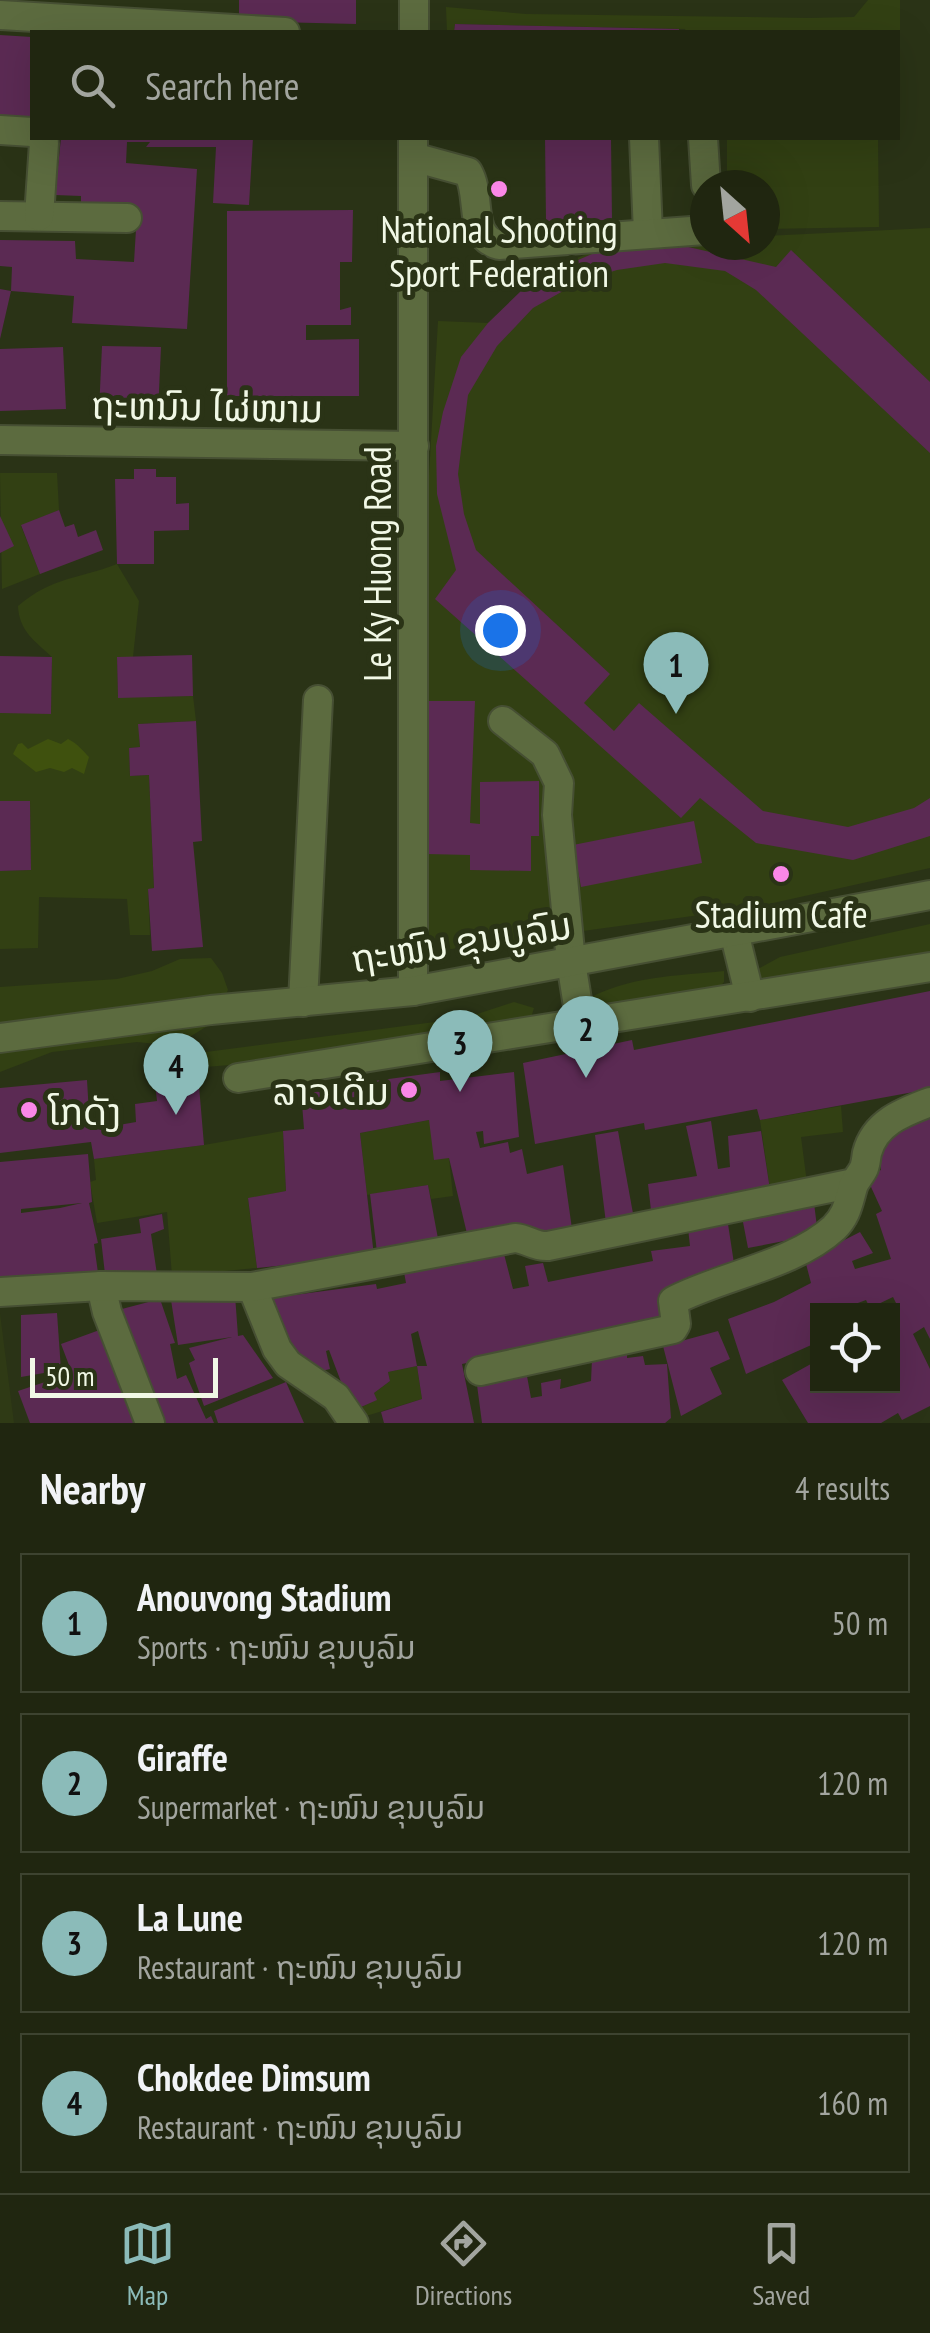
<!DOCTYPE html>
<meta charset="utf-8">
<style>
body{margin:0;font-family:"PT Sans Narrow","Noto Sans Lao",sans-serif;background:#2d321e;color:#f1f3f6}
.controls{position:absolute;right:30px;bottom:30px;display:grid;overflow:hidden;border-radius:0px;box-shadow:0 10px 40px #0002}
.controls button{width:90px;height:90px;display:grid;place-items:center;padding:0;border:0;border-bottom:2px solid #3d4330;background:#202610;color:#f1f3f6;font:50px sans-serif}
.compass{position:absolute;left:690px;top:170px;width:90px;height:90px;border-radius:50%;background:#202610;box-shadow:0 10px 40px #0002;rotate:153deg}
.scale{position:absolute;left:30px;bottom:25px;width:188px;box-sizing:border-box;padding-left:10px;border:5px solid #f1f8e6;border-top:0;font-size:28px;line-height:35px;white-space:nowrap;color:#f1f8e6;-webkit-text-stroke:8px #2a3316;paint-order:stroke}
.you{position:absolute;left:500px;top:630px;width:35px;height:35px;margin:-25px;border:8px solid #fff;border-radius:50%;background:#1a73e8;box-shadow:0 0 0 15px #1a73e833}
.badge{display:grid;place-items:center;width:65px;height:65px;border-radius:50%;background:#8bbbb9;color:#111;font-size:32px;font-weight:700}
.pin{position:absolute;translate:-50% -82px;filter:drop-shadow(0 2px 5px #0008)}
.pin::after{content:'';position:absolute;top:52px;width:35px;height:30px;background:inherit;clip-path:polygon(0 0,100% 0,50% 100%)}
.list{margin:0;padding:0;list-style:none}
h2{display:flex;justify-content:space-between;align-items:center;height:130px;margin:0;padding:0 40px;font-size:42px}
h2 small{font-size:32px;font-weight:400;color:#a2a59f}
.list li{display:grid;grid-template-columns:65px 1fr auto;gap:30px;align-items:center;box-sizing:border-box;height:140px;margin:0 20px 20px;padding:0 20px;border:2px solid #3d4330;border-radius:0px}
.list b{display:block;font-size:38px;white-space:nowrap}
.list p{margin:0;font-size:32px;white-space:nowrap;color:#a2a59f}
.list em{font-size:32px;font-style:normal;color:#a2a59f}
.icon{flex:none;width:55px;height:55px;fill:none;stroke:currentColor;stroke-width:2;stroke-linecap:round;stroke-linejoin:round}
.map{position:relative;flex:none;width:930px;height:1423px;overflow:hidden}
.search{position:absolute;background:#202610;box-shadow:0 10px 40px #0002;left:30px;right:30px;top:30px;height:110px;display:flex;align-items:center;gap:25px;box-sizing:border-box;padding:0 35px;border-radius:0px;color:#a2a59f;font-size:38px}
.sheet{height:770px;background:#202610}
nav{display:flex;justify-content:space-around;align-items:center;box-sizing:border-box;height:140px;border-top:2px solid #3d4330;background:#202610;font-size:28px;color:#a2a59f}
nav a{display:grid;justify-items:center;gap:5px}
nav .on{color:#8bbbb9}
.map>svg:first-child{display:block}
.built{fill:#2f3a15}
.green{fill:#324013}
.water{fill:#3f510e}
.building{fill:#5b2a53;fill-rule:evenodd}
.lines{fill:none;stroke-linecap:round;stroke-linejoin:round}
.minor-casing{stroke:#464f33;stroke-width:32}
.minor{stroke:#5c6b3f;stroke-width:28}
.poi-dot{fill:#fa87e7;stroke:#2a3316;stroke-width:4}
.labels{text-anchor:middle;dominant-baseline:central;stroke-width:10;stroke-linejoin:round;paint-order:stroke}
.poi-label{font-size:38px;fill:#f1f8e6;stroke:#2a3316}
.street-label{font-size:38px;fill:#f1f8e6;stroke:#2a3316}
</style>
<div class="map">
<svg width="930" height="1423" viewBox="0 0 930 1423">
<rect width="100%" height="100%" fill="#2a3316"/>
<polygon class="built" points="0,1313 14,1423 0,1423"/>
<g class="green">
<polygon points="868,0 900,0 900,74 898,74 898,32 686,32 685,29 455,24 454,32 447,32 446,7 526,14 810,18 854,17"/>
<polygon points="727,138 878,138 879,227 765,229 765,185 727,185"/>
<path d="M930 228V868L751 908 422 953 424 560 438 321 488 323C521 291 565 255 612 247 642 242 674 242 705 239V245H765V236Z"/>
<polygon points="0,473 57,473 59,510 21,526 40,574 2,589"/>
<path d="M117 564 139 601 133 657H117L118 697 193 696 196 721 139 724 140 747 129 748 130 776 149 775 154 888 148 890 150 935H130L127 899 39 897 38 948 0 949V871L31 870 30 801H0V713H51L52 657C35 641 19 631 18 606 54 576 76 580 117 564Z"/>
<polygon points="930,924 930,957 760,989 756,970 780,957"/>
<polygon points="211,958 222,973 228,990 209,1025 175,1046 137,1042 52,1052 0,1072 0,987 117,979 152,971 180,959"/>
<path d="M724 971V982L718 989 587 1012 584 1001C627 976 676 976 724 971Z"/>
<polygon points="514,1002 534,1008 529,1024 321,1057 206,1067 185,1063 191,1054 198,1053 465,1018"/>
<polygon points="841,1106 843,1132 801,1137 807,1183 771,1196 760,1120"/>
<polygon points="429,1120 449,1158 453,1196 431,1199 428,1185 367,1195 360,1133"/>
<polygon points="283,1131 286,1191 248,1199 257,1268 172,1276 167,1212 97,1223 90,1182 96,1180 94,1159 204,1145"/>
<polygon points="417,1366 422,1399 366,1416 359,1408 376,1400 374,1393 390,1381 388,1372"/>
</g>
<path class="water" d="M48 739 61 744 68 739C78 744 83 751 89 757L84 774 72 768 64 772 50 768 36 772 13 754 18 744 22 743 28 749Z"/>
<g class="building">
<polygon points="239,0 356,0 356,24 239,21"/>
<polygon points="455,24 679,29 679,32 454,32"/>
<polygon points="0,35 32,37 32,122 0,118"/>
<polygon points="61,138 253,138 249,205 213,203 216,147 146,147 150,142 127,142 126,163 197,169 187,329 72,323 74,296 11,291 0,339 0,289 11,291 12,267 0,266 0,240 75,241 76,259 134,262 137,213 81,209 81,196 55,195"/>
<polygon points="545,138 611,138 612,220 546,221"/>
<polygon points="353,210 352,262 340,262 340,310 351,307 351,325 306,325 306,340 359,339 359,396 227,396 227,211"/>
<polygon points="662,241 776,267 791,250 930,382 930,453 756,290 725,271 665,263 617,270 579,282 533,308 497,346 468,395 458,474 464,514 476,550 610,674 584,703 614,731 639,703 763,811 848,827 914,808 930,798 930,836 853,860 756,843 700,798 681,818 435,599 456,570 437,494 436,446 443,412 461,357 488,323 521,291 562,267 608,247"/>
<polygon points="102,346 161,347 158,413 99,411"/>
<polygon points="63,347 66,409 0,411 0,349"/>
<polygon points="134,469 156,469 156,477 176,477 176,504 189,503 189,530 154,531 154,564 117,564 115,479 134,479"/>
<polygon points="59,510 65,527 74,524 78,537 96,530 103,550 40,574 21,525"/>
<polygon points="0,516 14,546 0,553"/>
<polygon points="192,655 193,696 118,698 117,657"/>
<polygon points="0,656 52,657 51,714 0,713"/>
<polygon points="429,701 475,701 470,823 480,824 480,782 539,781 539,836 531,836 531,871 470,870 470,855 426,854"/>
<polygon points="196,721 202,841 193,842 203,947 152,951 148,889 154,888 149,775 130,776 129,748 140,747 138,724"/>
<polygon points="0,801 30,801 31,870 0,871"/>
<polygon points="694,821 702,863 581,887 573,845"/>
<polygon points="930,991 930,1089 760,1120 757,1109 645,1130 644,1123 535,1144 523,1063 632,1040 634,1050"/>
<polygon points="440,1072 440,1081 514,1072 519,1137 484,1144 483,1131 476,1132 480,1148 508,1142 510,1153 522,1149 527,1174 563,1165 573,1236 469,1242 449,1158 434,1160 429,1120 360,1133 374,1256 257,1268 248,1198 286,1191 283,1131 304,1129 301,1091"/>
<polygon points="154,1074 198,1074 204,1145 94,1159 91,1142 0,1153 0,1088 87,1080 90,1130 136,1122 135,1104 157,1101"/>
<polygon points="930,1118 930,1339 924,1327 913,1334 930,1369 930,1406 902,1420 898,1413 881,1423 808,1423 782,1380 818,1360 818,1386 892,1386 892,1310 882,1310 896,1303 893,1297 870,1308 866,1300 839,1310 818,1310 818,1342 746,1374 728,1319 774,1302 811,1283 805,1260 860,1232 873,1253 852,1261 855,1269 891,1259 876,1214 882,1211 866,1176 881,1170 880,1147 890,1133"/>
<polygon points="711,1121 718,1169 730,1167 728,1136 761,1131 771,1196 652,1219 648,1184 697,1176 686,1126"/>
<polygon points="618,1131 634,1219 606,1223 595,1135"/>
<path d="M88 1154 92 1202 89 1203 98 1243 94 1244 99 1280 0 1288V1162ZM82 1203 60 1208 21 1213V1209Z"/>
<polygon points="428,1185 439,1244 377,1252 370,1194"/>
<polygon points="814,1203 818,1235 786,1248 784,1241 748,1248 742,1217"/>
<polygon points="162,1214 164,1229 151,1234 158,1281 106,1283 101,1239 141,1233 139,1219"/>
<polygon points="728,1224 735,1270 691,1287 659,1293 664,1327 490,1353 490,1358 462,1364 474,1423 384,1423 381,1412 422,1399 417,1366 427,1366 418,1331 411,1334 417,1366 388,1372 390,1381 374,1393 377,1400 352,1411 329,1350 326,1351 330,1369 310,1374 284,1347 272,1298 376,1284 377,1289 406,1283 404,1272 451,1260 504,1254 513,1289 529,1286 525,1266 543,1263 548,1282 653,1261 651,1251 690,1246 688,1228"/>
<polygon points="235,1295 238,1336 243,1335 273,1378 204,1406 189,1363 195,1360 189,1348 232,1337 178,1345 171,1300"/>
<polygon points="160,1299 175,1343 170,1344 177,1379 186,1375 206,1419 211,1416 214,1423 157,1423 118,1310"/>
<polygon points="57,1313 61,1370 21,1377 21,1315"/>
<polygon points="105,1328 139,1423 30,1423 18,1391 72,1373 61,1344"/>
<polygon points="718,1331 730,1359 710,1368 722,1394 681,1416 663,1346"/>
<polygon points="627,1352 627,1358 643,1356 645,1365 667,1364 671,1418 665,1423 482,1423 477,1385 527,1376 531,1398 542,1396 541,1383 561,1379 560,1389 591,1381 592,1359"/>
<polygon points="286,1382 304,1423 218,1423 214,1411"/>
</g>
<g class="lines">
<g class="minor-casing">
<g id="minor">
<polyline points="0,15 285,32"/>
<polyline points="414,32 414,0"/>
<polyline points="0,130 32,132"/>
<polyline points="644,138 648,233"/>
<polyline points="703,138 706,185"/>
<path d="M413 157 468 172C482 196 467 237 499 245L705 230"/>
<polyline points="0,216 127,218"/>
<polyline points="39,216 44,143 41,138"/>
<polyline points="0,440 414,446"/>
<polyline points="503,721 545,754 559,783 557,815 571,962 581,1025"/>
<polyline points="734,932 750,997"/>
<polyline points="413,991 413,138"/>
<polyline points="303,1002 318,700"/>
<polyline points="0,1038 211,1010 413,991 930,895"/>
<polyline points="238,1078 930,967"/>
<polyline points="101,1286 107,1312 150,1423"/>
<polyline points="252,1287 277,1349 288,1364 336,1397 354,1423"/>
<path d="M0 1292 101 1286 252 1287 515 1238C528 1239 535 1247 548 1246L854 1183"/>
<path d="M480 1371 673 1329 676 1324 673 1301C720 1276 794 1265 834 1228 847 1215 848 1204 853 1187 855 1180 861 1175 864 1168 866 1163 866 1158 867 1153 875 1122 904 1112 930 1102"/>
</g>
</g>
<use href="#minor" class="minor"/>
</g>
<g class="poi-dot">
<circle cx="499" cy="189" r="10"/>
<circle cx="781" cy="874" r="10"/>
<circle cx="409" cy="1090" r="10"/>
<circle cx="29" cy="1110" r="10"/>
</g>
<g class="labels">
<g class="poi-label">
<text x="499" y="228">National Shooting<tspan x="499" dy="44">Sport Federation</tspan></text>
<text x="781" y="913">Stadium Cafe</text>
<text x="389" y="1090" text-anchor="end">ລາວເດີມ</text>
<text x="49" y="1110" text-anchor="start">ໂກດັງ</text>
</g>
<g class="street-label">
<text transform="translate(207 406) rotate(1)">ຖະຫນົນ ໄຜ່ໜາມ</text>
<text transform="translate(376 564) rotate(-90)">Le Ky Huong Road</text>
<text transform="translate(461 941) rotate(-9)">ຖະໜົນ ຂຸນບູລົມ</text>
</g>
</g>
</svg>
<div class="controls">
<button><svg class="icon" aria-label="locate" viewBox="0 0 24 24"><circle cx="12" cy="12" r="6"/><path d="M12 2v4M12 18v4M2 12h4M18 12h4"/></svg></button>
</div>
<svg class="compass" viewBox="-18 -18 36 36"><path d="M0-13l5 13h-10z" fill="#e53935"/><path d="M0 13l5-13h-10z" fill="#a2a59f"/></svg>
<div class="scale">50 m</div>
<div class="you"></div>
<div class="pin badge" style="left:676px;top:714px">1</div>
<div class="pin badge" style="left:586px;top:1078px">2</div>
<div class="pin badge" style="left:460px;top:1092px">3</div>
<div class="pin badge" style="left:176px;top:1115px">4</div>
<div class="search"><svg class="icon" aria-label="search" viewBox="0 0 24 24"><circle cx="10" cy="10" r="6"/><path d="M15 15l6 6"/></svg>Search here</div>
</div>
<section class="sheet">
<h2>Nearby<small>4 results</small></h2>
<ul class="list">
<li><span class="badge">1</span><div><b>Anouvong Stadium</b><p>Sports · ຖະໜົນ ຂຸນບູລົມ</p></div><em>50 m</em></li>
<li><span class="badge">2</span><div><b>Giraffe</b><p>Supermarket · ຖະໜົນ ຂຸນບູລົມ</p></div><em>120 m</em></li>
<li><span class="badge">3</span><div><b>La Lune</b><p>Restaurant · ຖະໜົນ ຂຸນບູລົມ</p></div><em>120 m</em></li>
<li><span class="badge">4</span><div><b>Chokdee Dimsum</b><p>Restaurant · ຖະໜົນ ຂຸນບູລົມ</p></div><em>160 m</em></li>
</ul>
</section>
<nav>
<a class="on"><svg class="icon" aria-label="map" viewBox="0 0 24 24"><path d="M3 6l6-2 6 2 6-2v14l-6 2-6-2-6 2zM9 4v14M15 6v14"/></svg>Map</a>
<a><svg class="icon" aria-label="directions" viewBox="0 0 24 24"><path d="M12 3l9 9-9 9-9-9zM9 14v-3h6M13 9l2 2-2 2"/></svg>Directions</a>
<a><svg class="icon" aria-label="saved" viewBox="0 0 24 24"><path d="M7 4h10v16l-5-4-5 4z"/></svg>Saved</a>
</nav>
